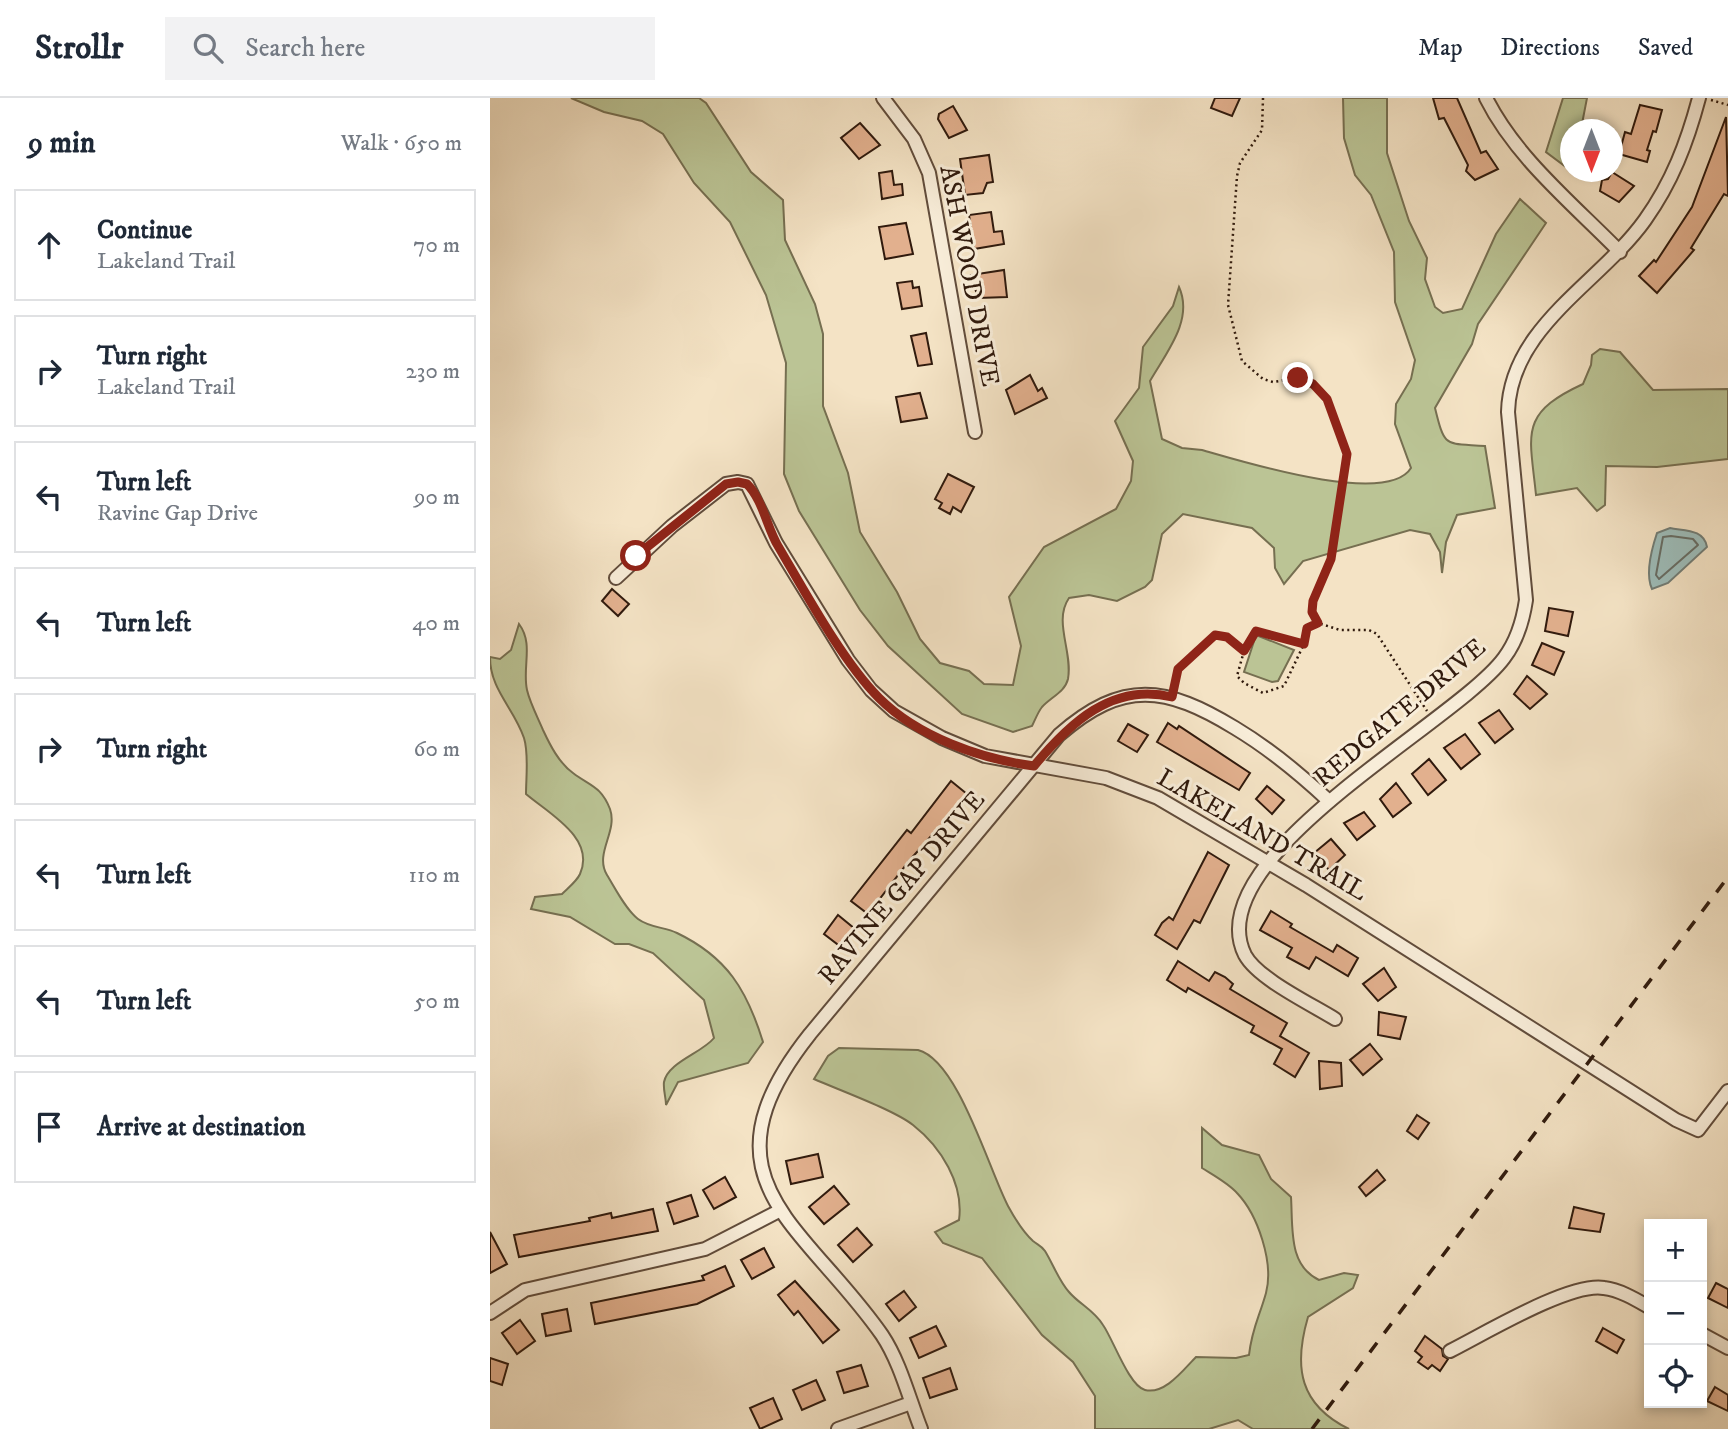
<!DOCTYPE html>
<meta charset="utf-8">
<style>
body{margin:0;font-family:"IM FELL DW Pica",serif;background:#f2f2f3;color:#1f2937}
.controls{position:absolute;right:21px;bottom:21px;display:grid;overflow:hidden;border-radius:0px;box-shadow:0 4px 10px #0003}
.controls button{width:63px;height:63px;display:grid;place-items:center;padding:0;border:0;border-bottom:2px solid #e0e1e3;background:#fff;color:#1f2937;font:35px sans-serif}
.compass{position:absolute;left:1070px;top:21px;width:63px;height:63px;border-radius:50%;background:#fff;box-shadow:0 4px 10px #0003;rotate:180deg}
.stop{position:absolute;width:21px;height:21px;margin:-16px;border:5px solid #8f2418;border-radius:50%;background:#fff}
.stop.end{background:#8f2418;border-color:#fff;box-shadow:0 2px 7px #0008}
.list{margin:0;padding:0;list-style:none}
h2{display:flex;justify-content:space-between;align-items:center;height:91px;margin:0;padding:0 28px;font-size:30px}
h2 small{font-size:23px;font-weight:400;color:#747a83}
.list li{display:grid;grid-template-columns:46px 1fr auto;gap:21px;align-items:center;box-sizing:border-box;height:112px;margin:0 14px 14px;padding:0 14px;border:2px solid #e0e1e3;border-radius:0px}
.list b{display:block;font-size:26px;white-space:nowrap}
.list p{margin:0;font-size:23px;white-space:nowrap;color:#747a83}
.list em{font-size:23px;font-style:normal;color:#747a83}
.icon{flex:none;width:38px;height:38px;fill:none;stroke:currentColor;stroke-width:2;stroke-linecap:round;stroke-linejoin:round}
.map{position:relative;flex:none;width:1238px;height:1331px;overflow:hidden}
header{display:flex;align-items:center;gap:42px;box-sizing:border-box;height:98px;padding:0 35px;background:#fff;border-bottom:2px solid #e0e1e3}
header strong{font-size:33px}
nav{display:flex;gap:38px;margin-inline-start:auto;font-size:24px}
.search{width:490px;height:63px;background:#f2f2f3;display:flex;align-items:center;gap:18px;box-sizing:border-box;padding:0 24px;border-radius:0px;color:#747a83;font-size:26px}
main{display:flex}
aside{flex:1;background:#fff}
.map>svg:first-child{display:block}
.green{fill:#bbc495;stroke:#766f51;stroke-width:2}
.water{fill:#9dbdba;stroke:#717c75;stroke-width:2}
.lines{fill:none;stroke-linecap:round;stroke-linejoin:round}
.shore{stroke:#666c64;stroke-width:2}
.building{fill:#e2b08e;stroke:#301a0d;stroke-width:2}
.minor-casing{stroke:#614c3b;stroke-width:16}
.path{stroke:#301a0d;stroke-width:2.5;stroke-dasharray:2 3.5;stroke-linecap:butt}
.minor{stroke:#f8edd9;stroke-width:12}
.rail{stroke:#301a0d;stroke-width:3.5;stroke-dasharray:12 12;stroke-linecap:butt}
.route{stroke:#8f2418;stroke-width:9}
.labels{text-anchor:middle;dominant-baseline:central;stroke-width:6;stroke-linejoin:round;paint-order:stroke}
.street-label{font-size:26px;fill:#301a0d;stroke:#f8edd9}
</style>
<header>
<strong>Strollr</strong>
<div class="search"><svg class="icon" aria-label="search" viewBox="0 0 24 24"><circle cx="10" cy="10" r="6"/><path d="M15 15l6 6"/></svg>Search here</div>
<nav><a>Map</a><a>Directions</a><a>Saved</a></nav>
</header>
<main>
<aside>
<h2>9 min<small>Walk · 650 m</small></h2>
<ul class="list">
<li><svg class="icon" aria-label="ahead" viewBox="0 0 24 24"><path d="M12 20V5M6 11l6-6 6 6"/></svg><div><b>Continue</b><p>Lakeland Trail</p></div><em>70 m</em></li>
<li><svg class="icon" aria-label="right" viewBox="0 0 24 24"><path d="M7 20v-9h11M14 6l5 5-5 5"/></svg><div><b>Turn right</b><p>Lakeland Trail</p></div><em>230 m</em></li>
<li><svg class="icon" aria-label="left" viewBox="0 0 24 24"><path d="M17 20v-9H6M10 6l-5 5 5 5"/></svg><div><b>Turn left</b><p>Ravine Gap Drive</p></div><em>90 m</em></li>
<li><svg class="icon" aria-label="left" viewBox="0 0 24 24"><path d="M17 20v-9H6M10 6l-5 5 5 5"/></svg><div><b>Turn left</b></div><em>40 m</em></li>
<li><svg class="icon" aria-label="right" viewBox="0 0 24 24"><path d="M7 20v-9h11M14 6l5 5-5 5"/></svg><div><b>Turn right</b></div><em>60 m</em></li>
<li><svg class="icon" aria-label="left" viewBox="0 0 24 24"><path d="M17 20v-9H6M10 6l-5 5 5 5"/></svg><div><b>Turn left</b></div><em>110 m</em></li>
<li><svg class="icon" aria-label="left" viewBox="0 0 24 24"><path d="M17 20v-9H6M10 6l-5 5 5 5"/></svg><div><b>Turn left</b></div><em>50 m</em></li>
<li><svg class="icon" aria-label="arrive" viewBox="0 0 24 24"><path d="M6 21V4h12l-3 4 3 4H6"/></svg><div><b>Arrive at destination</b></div></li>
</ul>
</aside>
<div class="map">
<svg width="1238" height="1331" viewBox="0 0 1238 1331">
<rect width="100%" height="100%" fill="#f4e3c5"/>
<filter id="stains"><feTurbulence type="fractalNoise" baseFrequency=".00286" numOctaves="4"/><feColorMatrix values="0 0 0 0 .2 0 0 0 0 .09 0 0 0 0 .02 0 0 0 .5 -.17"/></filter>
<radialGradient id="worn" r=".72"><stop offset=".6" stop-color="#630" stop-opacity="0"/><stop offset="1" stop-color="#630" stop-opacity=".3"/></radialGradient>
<g class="green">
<path d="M81 0H209L216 5 261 74 293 102 295 142 325 206 333 236V308L358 375 370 434 407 494 430 541 450 565 479 573 494 586 523 587 531 548 519 499 554 449 626 411 641 383 643 363 625 323 649 290 653 249 683 208 689 189C704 222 676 255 660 283L672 341 692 350 712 352C751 363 897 409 921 370L905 326 906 306 921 281 925 262 905 204 904 154 881 97 865 77 854 40 853 0H897V55L919 123 937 160 935 181 945 209 953 215 972 211 1006 136 1030 101 1056 125 988 226 982 246 945 310C955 351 955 345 995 348L1005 410 967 417 956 444 952 475 950 454 940 436 920 432 813 463 794 486 785 470 784 450 762 430 693 416 672 436 662 482 655 489 627 503 599 497 579 500C563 523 583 554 578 581 575 594 561 599 552 609 548 614 545 622 542 628L523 634 472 616 398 548 370 512 309 413 294 376 296 265 276 197 240 124 204 85 173 36 152 23 114 14Z"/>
<polygon points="1073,0 1097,0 1091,31 1080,32 1080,72 1056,54"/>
<path d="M1110 251 1130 254 1163 292 1238 291V361L1167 369 1116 368 1115 407 1107 413 1087 390 1046 397C1040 336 1028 316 1093 286L1101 267 1102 257Z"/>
<path d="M29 526C44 546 32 569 37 592 40 605 48 620 53 632 60 647 69 665 83 675 100 688 111 688 120 711 128 734 104 755 117 777 125 790 136 812 148 821 160 830 175 829 187 835 237 859 257 892 273 944L258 965 188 984 176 1007C176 1000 173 991 174 984 178 964 212 955 224 940L214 902 163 855 139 846H125L80 819 41 811 45 799 72 796C78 790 87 783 90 776 106 740 58 715 36 696 36 679 39 656 34 640 24 610 0 592 0 559L10 561 21 552Z"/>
<polygon points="766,537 804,552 788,583 782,584 754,574"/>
<path d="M349 950 428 952C468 962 499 1072 518 1108 524 1119 534 1135 543 1143 548 1147 552 1148 555 1153 563 1166 569 1183 579 1194 589 1206 604 1212 613 1227 623 1241 639 1288 655 1292 675 1297 694 1271 706 1259L746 1260 759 1257C762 1230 769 1220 776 1195 784 1165 768 1117 747 1095 738 1085 723 1077 712 1070V1030L732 1047 769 1057 781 1081 801 1099C803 1130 798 1167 829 1182L854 1175 868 1177 863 1190 818 1219C803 1270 810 1307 859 1331H763L748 1322 719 1331H605V1298L583 1264 552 1237 492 1160 453 1145 445 1134 469 1122C474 1086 451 1049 423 1027 404 1012 349 992 324 981L338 958Z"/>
</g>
<path class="water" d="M1180 430C1195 433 1214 431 1217 449L1178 485 1162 491C1155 476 1162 450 1167 435Z"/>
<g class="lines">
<polygon class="shore" points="1181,438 1203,441 1208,447 1169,481 1166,477 1173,439"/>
</g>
<g class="building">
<polygon points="725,0 750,0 742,18 721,10"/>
<polygon points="943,0 967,0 991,55 996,53 1008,71 985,82 976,73 978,67 954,20 949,21"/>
<polygon points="1150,7 1172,12 1166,34 1163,33 1157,52 1160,53 1157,64 1129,56 1135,34 1141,36"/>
<polygon points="463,8 477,32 459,40 448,21 449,16"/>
<polygon points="1236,19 1238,98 1234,96 1201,150 1204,152 1167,195 1149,178 1164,162 1166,164 1202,109"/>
<polygon points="370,25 390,47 369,61 351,40"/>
<polygon points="499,57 503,84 497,85 493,95 475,97 470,61"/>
<polygon points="402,73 404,87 412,86 413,97 392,101 389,75"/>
<polygon points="1122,74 1144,88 1129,104 1110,93 1112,82 1118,81"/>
<polygon points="501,114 504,134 512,133 514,146 484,151 479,117"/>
<polygon points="416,125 423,156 395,161 389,129"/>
<polygon points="514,172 517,199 488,200 481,177"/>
<polygon points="422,183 423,190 429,189 432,208 412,211 407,185"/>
<polygon points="436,235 442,266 428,268 421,238"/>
<polygon points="540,277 548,293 552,290 557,300 525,316 516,292"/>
<polygon points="430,295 437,320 411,324 406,299"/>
<polygon points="458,376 484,389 471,414 463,409 460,416 449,410 452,405 445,401"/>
<polygon points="122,491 139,506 128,518 112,503"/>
<polygon points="1059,510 1083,514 1078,538 1055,533"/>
<polygon points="1052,545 1074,554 1064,577 1042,567"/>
<polygon points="1037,578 1057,596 1040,611 1024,596"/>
<polygon points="1009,612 1023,631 1005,645 989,625"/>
<polygon points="678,625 687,631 689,628 760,675 749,692 667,644"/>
<polygon points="638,626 658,637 647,654 628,643"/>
<polygon points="975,636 990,656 971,671 954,650"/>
<polygon points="939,661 956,682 938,697 922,676"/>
<polygon points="461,683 477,696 474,703 452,731 444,739 442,737 419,763 378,816 361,803 417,732 421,735"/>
<polygon points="906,685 921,705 903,719 890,701"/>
<polygon points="777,688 794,702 782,716 766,701"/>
<polygon points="874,714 885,728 867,742 854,725"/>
<polygon points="841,741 855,757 839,772 824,755"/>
<polygon points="718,754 739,767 710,825 704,822 687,851 665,837 672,825 679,819 683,822"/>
<polygon points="781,813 802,826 800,829 843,854 847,847 868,860 858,878 826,859 819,871 797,859 802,850 770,832"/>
<polygon points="348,817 365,831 351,849 334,836"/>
<polygon points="688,863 719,883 725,874 735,879 743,886 740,891 797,925 790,938 819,955 805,979 784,966 792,951 761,934 764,928 698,890 696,894 677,882"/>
<polygon points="894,870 906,889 888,903 873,886"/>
<polygon points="889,914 916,919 910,941 888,937"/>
<polygon points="880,946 892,961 873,977 860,962"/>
<polygon points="829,963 851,965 852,988 830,991"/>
<polygon points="927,1017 939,1025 928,1041 917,1033"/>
<polygon points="328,1056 333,1079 301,1086 296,1063"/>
<polygon points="887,1072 895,1082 876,1098 869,1089"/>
<polygon points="235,1079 246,1099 224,1111 213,1092"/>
<polygon points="344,1088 359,1106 334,1126 319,1109"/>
<polygon points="201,1097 208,1118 184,1126 177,1105"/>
<polygon points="1084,1109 1114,1116 1110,1134 1079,1130"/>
<polygon points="163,1111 168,1133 29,1159 24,1137 100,1123 99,1120 121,1115 122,1120"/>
<polygon points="367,1130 382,1147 363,1164 348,1147"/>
<polygon points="0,1134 17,1166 0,1175"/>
<polygon points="274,1150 284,1169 262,1181 251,1162"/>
<polygon points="235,1168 244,1188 207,1206 105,1226 101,1205 214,1182 212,1178"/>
<polygon points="305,1183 349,1232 333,1245 308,1213 304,1217 288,1197"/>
<polygon points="1226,1185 1238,1191 1238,1210 1218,1200"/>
<polygon points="414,1193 426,1209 409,1223 396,1206"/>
<polygon points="77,1211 81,1233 56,1238 52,1216"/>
<polygon points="30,1222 45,1243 27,1256 12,1235"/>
<polygon points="446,1228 456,1248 429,1260 420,1240"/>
<polygon points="1113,1230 1134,1242 1127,1255 1106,1243"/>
<polygon points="935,1238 952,1251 953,1258 958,1261 950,1273 942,1267 938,1271 928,1264 932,1259 925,1253"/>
<polygon points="0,1260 18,1266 12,1287 0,1283"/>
<polygon points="371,1267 378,1288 354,1295 347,1274"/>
<polygon points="460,1270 467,1291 440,1300 433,1280"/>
<polygon points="326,1282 335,1302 312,1312 303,1292"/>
<polygon points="1225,1289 1238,1297 1238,1313 1217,1303"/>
<polygon points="283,1300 292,1321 270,1331 260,1310"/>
</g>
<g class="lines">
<g class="minor-casing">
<g id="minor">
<polyline points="393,0 424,41 439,75 485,334"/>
<path d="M996 0C1026 60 1083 106 1130 154"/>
<polyline points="126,480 182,428 236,386 248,384 257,386 286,445 358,562 381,592 404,613 452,640 495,658 616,680 668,700 816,787 1186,1022 1208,1032 1238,993"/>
<path d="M845 921C821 906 768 881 755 857 706 759 966 625 1014 560 1027 543 1033 522 1036 502L1018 314C1020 229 1110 185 1155 122 1182 84 1197 45 1209 0"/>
<polyline points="0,1215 35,1192 215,1151 289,1113"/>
<polyline points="1212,1236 1238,1250"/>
<path d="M960 1253C994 1236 1080 1184 1114 1190 1130 1192 1145 1201 1159 1209"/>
<polyline points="348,1331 421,1305"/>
<path d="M431 1331C419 1300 410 1264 392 1237 314 1125 204 1082 320 936L569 637C633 581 676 588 745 630 780 651 809 675 839 703"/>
</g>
</g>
<g class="path">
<polyline points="773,0 772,32 750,65 747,78 738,207 752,263 773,281 783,284 808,280 823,286 837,301 857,356 841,461 823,504 822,514 828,525"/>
<polyline points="1221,2 1238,7"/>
<polyline points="754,553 747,578 754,585 773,595 794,588 814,546"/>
<polyline points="684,591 688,571 725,537 737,539 754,553 766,533 814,546 818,529 828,525 850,532 879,532 887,536 937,613"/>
</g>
<use href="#minor" class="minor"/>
<polyline class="rail" points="822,1331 1238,779"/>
</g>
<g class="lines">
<path class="route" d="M146 458 236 386 248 384 257 386C273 402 277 430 288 448 315 494 353 564 389 600 428 639 491 661 544 668 579 626 622 584 682 599L688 571 725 537 737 539 754 553 766 533 814 546 817 530 828 525 822 514 823 503 841 461 857 356 837 301 823 286 808 280"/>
</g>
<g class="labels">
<g class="street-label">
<text transform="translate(479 178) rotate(79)">ASH WOOD DRIVE</text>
<text transform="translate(910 615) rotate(-40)">REDGATE DRIVE</text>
<text transform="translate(772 737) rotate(30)">LAKELAND TRAIL</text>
<text transform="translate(412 790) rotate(-50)">RAVINE GAP DRIVE</text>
</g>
</g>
<rect width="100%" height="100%" filter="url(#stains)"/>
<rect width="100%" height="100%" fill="url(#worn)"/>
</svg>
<div class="controls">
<button>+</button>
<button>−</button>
<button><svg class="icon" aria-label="locate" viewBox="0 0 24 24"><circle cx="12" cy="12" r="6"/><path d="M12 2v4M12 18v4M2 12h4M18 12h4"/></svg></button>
</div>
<svg class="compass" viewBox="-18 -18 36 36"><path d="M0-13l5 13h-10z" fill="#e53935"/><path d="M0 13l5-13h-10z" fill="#747a83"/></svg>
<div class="stop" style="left:146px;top:458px"></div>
<div class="stop end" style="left:808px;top:280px"></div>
</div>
</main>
